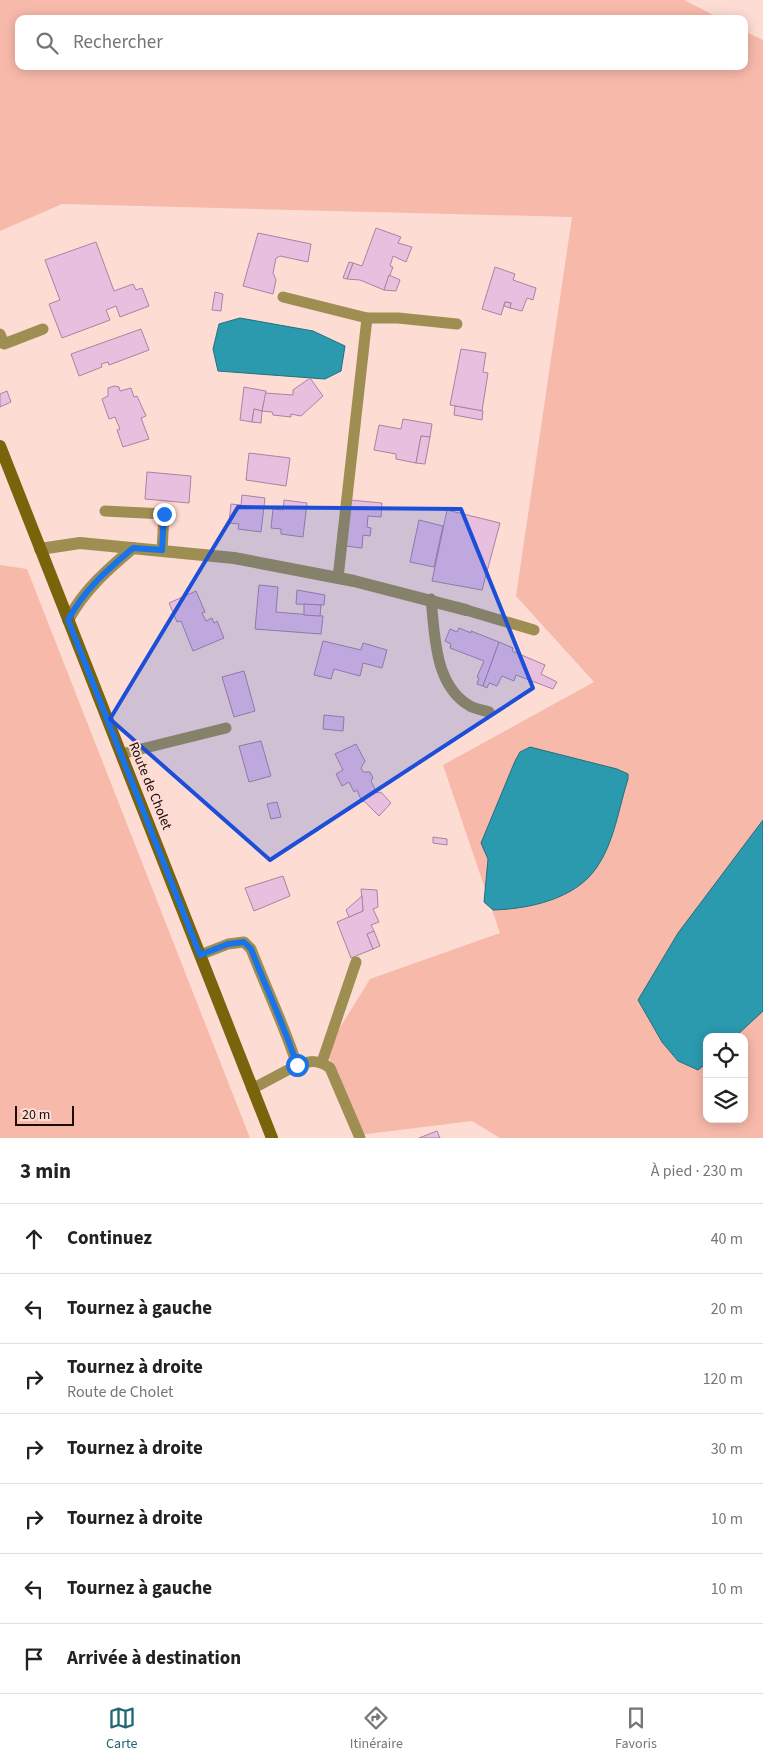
<!DOCTYPE html>
<html lang="fr">
<meta charset="utf-8">
<style>
body{margin:0;font-family:"Source Sans 3",sans-serif;background:#f2f2f2;color:#222}
.controls{position:absolute;right:15px;bottom:15px;display:grid;overflow:hidden;border-radius:10px;box-shadow:0 2px 12px #0003}
.controls button{width:45px;height:45px;display:grid;place-items:center;padding:0;border:0;border-bottom:1px solid #e0e0e0;background:#fff;color:#222;font:25px sans-serif}
.scale{position:absolute;left:15px;bottom:12px;width:59px;box-sizing:border-box;padding-left:5px;border:2px solid #1c0b07;border-top:0;font-size:14px;line-height:18px;white-space:nowrap;color:#1c0b07;-webkit-text-stroke:4px #fddcd4;paint-order:stroke}
.stop{position:absolute;width:15px;height:15px;margin:-11px;border:4px solid #1a73e8;border-radius:50%;background:#fff}
.stop.end{background:#1a73e8;border-color:#fff;box-shadow:0 1px 5px #0008}
.list{margin:0;padding:0;list-style:none}
h2{display:flex;justify-content:space-between;align-items:center;height:65px;margin:0;padding:0 20px;font-size:21px}
h2 small{font-size:16px;font-weight:400;color:#767676}
.list li{display:grid;grid-template-columns:32px 1fr auto;gap:15px;align-items:center;box-sizing:border-box;height:70px;padding:0 20px;border-top:1px solid #e0e0e0}
.list b{display:block;font-size:19px;white-space:nowrap}
.list p{margin:0;font-size:16px;white-space:nowrap;color:#767676}
.list em{font-size:16px;font-style:normal;color:#767676}
.icon{flex:none;width:28px;height:28px;fill:none;stroke:currentColor;stroke-width:2;stroke-linecap:round;stroke-linejoin:round}
.map{position:relative;flex:none;width:763px;height:1138px;overflow:hidden}
.search{position:absolute;background:#fff;box-shadow:0 2px 12px #0003;left:15px;right:15px;top:15px;height:55px;display:flex;align-items:center;gap:12px;box-sizing:border-box;padding:0 18px;border-radius:10px;color:#767676;font-size:19px}
.sheet{height:555px;background:#fff}
nav{display:flex;justify-content:space-around;align-items:center;box-sizing:border-box;height:70px;border-top:1px solid #e0e0e0;background:#fff;font-size:14px;color:#767676}
nav a{display:grid;justify-items:center;gap:2px}
nav .on{color:#206775}
.map>svg:first-child{display:block}
.green{fill:#f7b9aa;fill-rule:evenodd}
.water{fill:#2b99ae;stroke:#266e7c}
.building{fill:#e8bfdf;stroke:#a983a1}
.lines{fill:none;stroke-linecap:round;stroke-linejoin:round}
.service{stroke:#9f8e51;stroke-width:11}
.minor{stroke:#9f8e51;stroke-width:12}
.secondary{stroke:#79640c;stroke-width:12}
.route{stroke:#1a73e8;stroke-width:6}
.marked{fill:#1d4ed8;fill-opacity:0.2;stroke:#1d4ed8;stroke-width:4;stroke-linejoin:round}
.labels{text-anchor:middle;dominant-baseline:central;stroke-width:4;stroke-linejoin:round;paint-order:stroke}
.street-label{font-size:14px;fill:#1c0b07;stroke:#fddcd4}
</style>
<div class="map">
<svg width="763" height="1138" viewBox="0 0 763 1138">
<rect width="100%" height="100%" fill="#fddcd4"/>
<g class="green">
<path d="M0 0H684L721 19H19V66H744V31L763 40V1138H500L472 1121 359 1135 326 1050 370 979 500 933 443 765 594 682 516 596 572 217 62 204 0 231ZM707 1037H744V1119H707Z"/>
<polygon points="0,565 27,569 250,1138 0,1138"/>
</g>
<g class="water">
<polygon points="240,318 313,331 345,346 341,371 325,379 218,371 213,349 219,324"/>
<path d="M530 747 617 769 628 774V779C619 807 614 843 597 867 576 899 529 909 493 910L484 902 488 859 481 843 515 761 520 752Z"/>
<polygon points="763,820 763,1011 735,1037 707,1037 707,1063 698,1070 678,1061 662,1042 638,1000 678,933"/>
</g>
<g class="building">
<polygon points="376,228 401,237 398,243 412,247 406,262 393,256 390,266 393,267 384,290 360,280 347,279 353,263 362,266"/>
<polygon points="258,233 311,244 308,262 280,256 276,258 273,273 276,280 273,294 243,286"/>
<polygon points="96,242 114,291 133,284 136,290 142,288 149,306 120,317 116,306 106,310 110,320 62,338 49,304 60,300 45,260"/>
<polygon points="349,262 353,263 347,279 343,278"/>
<polygon points="495,267 515,274 513,280 536,288 533,300 527,298 522,311 510,308 511,303 505,302 501,315 482,309"/>
<polygon points="389,275 400,280 396,291 384,290"/>
<polygon points="215,292 223,294 221,311 212,310"/>
<polygon points="505,302 511,303 510,308 504,306"/>
<polygon points="141,329 149,350 109,365 108,362 101,364 102,367 79,376 71,354"/>
<polygon points="461,349 486,353 483,372 488,373 482,411 450,405"/>
<polygon points="310,378 323,396 301,416 291,414 291,417 273,415 272,412 262,411 265,393 293,395 293,390"/>
<polygon points="114,386 119,387 120,391 131,388 134,397 137,396 146,416 141,418 149,439 123,447 117,430 120,429 115,417 109,419 102,399 108,396 108,388"/>
<polygon points="244,387 266,391 262,411 254,409 252,422 240,420"/>
<polygon points="7,391 11,402 0,407 0,394"/>
<polygon points="455,406 483,411 482,420 454,415"/>
<polygon points="254,409 262,411 261,423 252,422"/>
<polygon points="403,419 432,424 430,437 421,436 416,463 396,459 396,454 374,450 379,425 401,429"/>
<polygon points="421,436 430,437 425,464 416,463"/>
<polygon points="249,453 290,458 286,486 246,480"/>
<polygon points="147,472 191,476 189,503 145,499"/>
<polygon points="242,495 265,498 261,532 238,529 239,524 229,523 231,504 241,505"/>
<polygon points="284,500 307,503 303,537 281,534 281,529 271,528 273,509 283,510"/>
<polygon points="350,500 382,503 381,517 368,516 367,527 371,528 370,536 363,535 362,548 345,546"/>
<polygon points="447,510 500,523 482,590 432,581"/>
<polygon points="419,520 443,526 434,567 410,562"/>
<polygon points="259,585 278,587 276,612 323,616 321,634 255,629"/>
<polygon points="297,590 325,595 324,605 296,604"/>
<polygon points="196,591 205,612 202,613 206,621 212,618 214,623 217,621 224,638 193,651 181,621 177,622 169,603"/>
<polygon points="304,604 321,605 320,616 304,615"/>
<polygon points="459,628 471,633 471,631 499,642 483,686 477,684 479,678 477,677 484,661 450,648 451,644 445,641 450,629 457,632"/>
<polygon points="323,641 361,650 363,643 387,650 382,668 363,663 360,676 334,669 331,679 314,675"/>
<polygon points="499,642 513,648 512,651 545,665 541,674 557,682 553,689 516,675 514,681 502,676 497,686 489,683 487,688 483,686"/>
<polygon points="244,671 255,711 234,717 222,677"/>
<polygon points="324,715 344,717 343,731 323,729"/>
<polygon points="261,741 271,776 249,782 239,746"/>
<polygon points="356,744 365,761 361,768 363,772 370,772 373,778 371,781 377,793 381,792 391,803 379,816 364,801 362,802 357,790 354,792 349,782 342,786 336,774 343,770 335,754"/>
<polygon points="277,802 281,817 271,819 267,804"/>
<polygon points="433,837 447,839 447,845 433,843"/>
<polygon points="283,876 290,896 254,911 245,888"/>
<polygon points="361,889 377,890 378,907 373,909 379,922 371,925 374,931 367,934 373,949 351,958 337,922 363,911"/>
<polygon points="362,896 363,911 349,917 346,910"/>
<polygon points="374,931 380,946 373,949 367,934"/>
<polygon points="437,1131 440,1138 419,1138"/>
</g>
<g class="lines">
<g class="service">
<polyline points="283,297 367,318 398,318 457,324"/>
<polyline points="0,334 4,344 43,329"/>
<polyline points="105,511 164,514 162,551"/>
<polyline points="338,578 367,318"/>
<path d="M431 599C435 635 434 685 470 706 475 709 483 710 489 712"/>
<polyline points="466,610 534,630"/>
<polyline points="121,754 226,728"/>
<path d="M200 955 228 944 244 942 251 949C266 988 284 1025 297 1065L252 1089"/>
<polyline points="322,1062 356,962"/>
<path d="M297 1065C310 1061 318 1059 330 1068L360 1138"/>
</g>
<g class="minor">
<polyline points="40,549 80,543 234,558 354,581 466,610"/>
<path d="M68 620C84 590 107 570 133 548"/>
</g>
<polyline class="secondary" points="0,446 272,1138"/>
</g>
<g class="lines">
<path class="route" d="M164 514 162 550 133 548C107 570 84 590 68 620L200 955 228 944 244 942 251 949C266 988 284 1025 297 1065"/>
</g>
<path class="marked" d="M238 507 461 509 533 688 270 860 110 719Z"/>
<g class="labels">
<g class="street-label">
<text transform="translate(150 786) rotate(68)">Route de Cholet</text>
</g>
</g>
</svg>
<div class="controls">
<button><svg class="icon" aria-label="locate" viewBox="0 0 24 24"><circle cx="12" cy="12" r="6"/><path d="M12 2v4M12 18v4M2 12h4M18 12h4"/></svg></button>
<button><svg class="icon" aria-label="layers" viewBox="0 0 24 24"><path d="M12 4l9 5-9 5-9-5zM3 14l9 5 9-5"/></svg></button>
</div>
<div class="scale">20 m</div>
<div class="stop" style="left:297px;top:1065px"></div>
<div class="stop end" style="left:164px;top:514px"></div>
<div class="search"><svg class="icon" aria-label="search" viewBox="0 0 24 24"><circle cx="10" cy="10" r="6"/><path d="M15 15l6 6"/></svg>Rechercher</div>
</div>
<section class="sheet">
<h2>3 min<small>À pied · 230 m</small></h2>
<ul class="list">
<li><svg class="icon" aria-label="ahead" viewBox="0 0 24 24"><path d="M12 20V5M6 11l6-6 6 6"/></svg><div><b>Continuez</b></div><em>40 m</em></li>
<li><svg class="icon" aria-label="left" viewBox="0 0 24 24"><path d="M17 20v-9H6M10 6l-5 5 5 5"/></svg><div><b>Tournez à gauche</b></div><em>20 m</em></li>
<li><svg class="icon" aria-label="right" viewBox="0 0 24 24"><path d="M7 20v-9h11M14 6l5 5-5 5"/></svg><div><b>Tournez à droite</b><p>Route de Cholet</p></div><em>120 m</em></li>
<li><svg class="icon" aria-label="right" viewBox="0 0 24 24"><path d="M7 20v-9h11M14 6l5 5-5 5"/></svg><div><b>Tournez à droite</b></div><em>30 m</em></li>
<li><svg class="icon" aria-label="right" viewBox="0 0 24 24"><path d="M7 20v-9h11M14 6l5 5-5 5"/></svg><div><b>Tournez à droite</b></div><em>10 m</em></li>
<li><svg class="icon" aria-label="left" viewBox="0 0 24 24"><path d="M17 20v-9H6M10 6l-5 5 5 5"/></svg><div><b>Tournez à gauche</b></div><em>10 m</em></li>
<li><svg class="icon" aria-label="arrive" viewBox="0 0 24 24"><path d="M6 21V4h12l-3 4 3 4H6"/></svg><div><b>Arrivée à destination</b></div></li>
</ul>
</section>
<nav>
<a class="on"><svg class="icon" aria-label="map" viewBox="0 0 24 24"><path d="M3 6l6-2 6 2 6-2v14l-6 2-6-2-6 2zM9 4v14M15 6v14"/></svg>Carte</a>
<a><svg class="icon" aria-label="directions" viewBox="0 0 24 24"><path d="M12 3l9 9-9 9-9-9zM9 14v-3h6M13 9l2 2-2 2"/></svg>Itinéraire</a>
<a><svg class="icon" aria-label="saved" viewBox="0 0 24 24"><path d="M7 4h10v16l-5-4-5 4z"/></svg>Favoris</a>
</nav>
